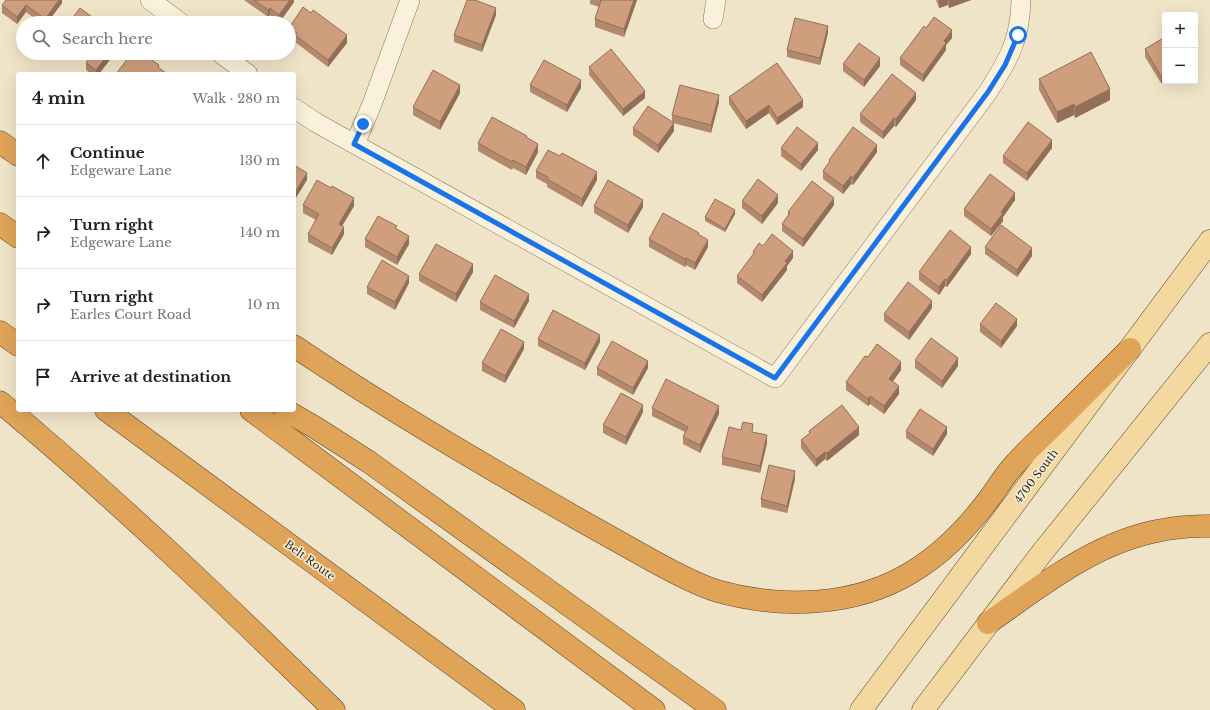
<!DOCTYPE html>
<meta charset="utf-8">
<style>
body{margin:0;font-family:"Libre Baskerville",serif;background:#f6f6f6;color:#202124}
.controls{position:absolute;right:12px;top:12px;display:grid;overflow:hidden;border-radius:4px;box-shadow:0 4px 16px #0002}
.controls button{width:36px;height:36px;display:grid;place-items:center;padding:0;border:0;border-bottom:1px solid #e0e0e0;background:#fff;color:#202124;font:20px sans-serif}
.stop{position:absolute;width:12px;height:12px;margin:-9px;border:3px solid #1a73e8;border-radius:50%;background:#fff}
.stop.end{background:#1a73e8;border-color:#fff;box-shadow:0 1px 4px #0008}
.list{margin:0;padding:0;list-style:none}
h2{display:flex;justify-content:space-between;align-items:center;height:52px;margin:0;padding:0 16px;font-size:17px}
h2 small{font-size:13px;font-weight:400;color:#757577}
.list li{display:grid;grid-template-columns:26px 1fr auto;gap:12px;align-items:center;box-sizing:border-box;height:72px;padding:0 16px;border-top:1px solid #e0e0e0}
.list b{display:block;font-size:15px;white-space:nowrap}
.list p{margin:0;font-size:13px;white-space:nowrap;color:#757577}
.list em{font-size:13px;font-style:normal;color:#757577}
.icon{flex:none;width:22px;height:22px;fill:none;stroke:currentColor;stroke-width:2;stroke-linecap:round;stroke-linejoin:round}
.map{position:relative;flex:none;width:1210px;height:710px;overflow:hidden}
.search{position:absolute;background:#fff;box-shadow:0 4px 16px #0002;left:16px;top:16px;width:280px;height:44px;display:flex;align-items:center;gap:10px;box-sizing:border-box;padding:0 14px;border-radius:22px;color:#757577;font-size:15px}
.panel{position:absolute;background:#fff;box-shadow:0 4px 16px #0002;left:16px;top:72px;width:280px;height:340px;border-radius:4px}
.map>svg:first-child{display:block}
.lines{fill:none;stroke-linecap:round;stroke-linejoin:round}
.minor-casing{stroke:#8d765c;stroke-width:20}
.primary-casing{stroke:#5b4430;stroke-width:23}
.motorway-casing{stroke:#5b4430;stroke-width:23}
.minor{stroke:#faf1dc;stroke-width:19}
.primary{stroke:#f3d9a0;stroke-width:22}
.motorway{stroke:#e0a458;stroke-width:22}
.wall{fill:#b2896c}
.shaded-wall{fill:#916f58}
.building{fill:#cf9f7d;stroke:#916f58}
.route{stroke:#1a73e8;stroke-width:5}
.labels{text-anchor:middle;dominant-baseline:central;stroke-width:3;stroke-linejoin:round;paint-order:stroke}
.street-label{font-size:11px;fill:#3d2e20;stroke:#f7eed8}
</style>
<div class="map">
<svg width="1210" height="710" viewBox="0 0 1210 710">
<rect width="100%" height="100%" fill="#f0e4c8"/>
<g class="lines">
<g class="minor-casing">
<g id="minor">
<polyline points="150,0 181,23"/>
<polyline points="713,19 716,0"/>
<polyline points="220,53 248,74"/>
<path d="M294 108 315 122 775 378 988 92C1009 59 1020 40 1021 0"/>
<polyline points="355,144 372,104 410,0"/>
</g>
</g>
<g class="primary-casing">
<g id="primary">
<polyline points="861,710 1210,241"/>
<polyline points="923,710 1041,554 1210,344"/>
</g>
</g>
<g class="motorway-casing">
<g id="motorway">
<polyline points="0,142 18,155"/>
<polyline points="0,224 18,237"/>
<polyline points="0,332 18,345"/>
<path d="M294 346C386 408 482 464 578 519 603 533 628 547 653 561 673 572 695 584 717 591 781 609 855 607 912 572 942 554 968 527 989 499 998 487 1005 474 1016 463 1028 449 1042 437 1055 424 1080 399 1105 374 1130 349"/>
<path d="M0 402C116 499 226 604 334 710"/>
<polyline points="106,410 514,710"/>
<polyline points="251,410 654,710"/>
<polyline points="285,410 316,428 369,462 715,710"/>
<path d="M988 623C1060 573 1117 524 1210 526"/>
</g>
</g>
<use href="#minor" class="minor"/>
<use href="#primary" class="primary"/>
<use href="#motorway" class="motorway"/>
</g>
<g class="wall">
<polygon points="62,0 62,3 47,23 41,23 26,12 17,24 2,13 2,5"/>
<polygon points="244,0 294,0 294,2 279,23 270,15 268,17"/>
<polygon points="590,0 637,0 624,37 595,27 595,19 599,7 590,4"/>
<polygon points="936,0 971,0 949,8 948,5 939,8"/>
<polygon points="496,15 482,52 454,42 454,35"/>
<polygon points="289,27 347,43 328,67 295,42 295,40 289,35"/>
<polygon points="926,28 952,38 946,45 946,50 923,82 900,65 900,58"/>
<polygon points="828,33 820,65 787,57 787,50"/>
<polygon points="1165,37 1165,81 1161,83 1145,57 1145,49"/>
<polygon points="77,53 115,53 99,74 91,74 86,70 86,63 88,61"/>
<polygon points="843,64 880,66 864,87 843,71"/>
<polygon points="589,67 645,98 623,116 589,75"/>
<polygon points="1039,79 1110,100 1075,118 1074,115 1057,123 1039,90"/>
<polygon points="530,85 581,88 567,112 530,92"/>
<polygon points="460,93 440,130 413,115 413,107"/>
<polygon points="729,97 803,107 777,125 769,113 746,129 729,104"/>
<polygon points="916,100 896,127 894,126 883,139 860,122 860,114"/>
<polygon points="719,102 711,133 673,123 674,131 658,153 633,135 633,128 672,123 672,115"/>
<polygon points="527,138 538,152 526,175 513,168 512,170 478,151 478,143"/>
<polygon points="781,148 818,150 801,171 781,156"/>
<polygon points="1052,148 1027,181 1003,163 1003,156"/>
<polygon points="877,152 853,185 851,184 843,194 823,179 823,171 829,163 829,160"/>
<polygon points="536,171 597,180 582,207 547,187 547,184 536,178"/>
<polygon points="1015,200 1003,217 1003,221 991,236 964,216 964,209"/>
<polygon points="742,201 778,203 762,224 742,208"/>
<polygon points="303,205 354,206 342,226 344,234 332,255 308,242 308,234 316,220 303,213"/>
<polygon points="834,205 803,247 782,231 782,224 788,215 788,212"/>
<polygon points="594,206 643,207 628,233 594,213"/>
<polygon points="735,214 725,232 705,221 705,217"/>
<polygon points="397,229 409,244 397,265 365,247 365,239"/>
<polygon points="699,235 708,247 695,270 686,265 685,267 649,247 649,239"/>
<polygon points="763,246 793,258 787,266 787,270 762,302 737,283 737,276 753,255 753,252"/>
<polygon points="985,247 1032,256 1017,277 985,254"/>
<polygon points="971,254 947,287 945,286 939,295 919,280 919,272"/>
<polygon points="473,272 456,302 419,281 419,274"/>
<polygon points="409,283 395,310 367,294 367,287"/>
<polygon points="529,301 514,328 480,310 480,302"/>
<polygon points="932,308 909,340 884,321 884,314"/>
<polygon points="980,324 1017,326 1001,348 980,332"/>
<polygon points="538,339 600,342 585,370 538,346"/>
<polygon points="524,349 505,383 482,371 482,363"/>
<polygon points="868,357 901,370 892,382 899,394 884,414 870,404 868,406 846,390 846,382"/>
<polygon points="915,360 958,366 942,388 915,368"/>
<polygon points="597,368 648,368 633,395 597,375"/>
<polygon points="652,408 719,414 700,453 683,444 683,437 685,432 652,416"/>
<polygon points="643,412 626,445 603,433 603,425"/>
<polygon points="809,431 859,435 827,461 825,459 816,467 801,448 801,440 809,434"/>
<polygon points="906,431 947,434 933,456 906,438"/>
<polygon points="753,432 767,443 760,473 722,465 722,457"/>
<polygon points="795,479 787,513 761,507 761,499"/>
</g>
<g class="shaded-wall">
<polygon points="59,0 62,0 62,3 47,23 45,23 45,19"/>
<polygon points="290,0 294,0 294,2 279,23 279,15"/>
<polygon points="634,0 637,0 624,37 624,29"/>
<polygon points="939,0 948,0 948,5 939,8"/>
<polygon points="949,0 971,0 949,8"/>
<polygon points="26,5 26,12 17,24 17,17"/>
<polygon points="270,8 270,15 268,17 268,10"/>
<polygon points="496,8 496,15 482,52 482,45"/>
<polygon points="828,26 828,33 820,65 820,58"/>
<polygon points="952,30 952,38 946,45 946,50 923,82 923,75 944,41"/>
<polygon points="347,35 347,43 328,67 328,60"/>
<polygon points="109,53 115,53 99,74 96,74 96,70"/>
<polygon points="1196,54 1196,62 1195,62 1195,55"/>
<polygon points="880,58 880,66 864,87 864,80"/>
<polygon points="1165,73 1165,81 1161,83 1161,76"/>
<polygon points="581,80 581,88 567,112 567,105"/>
<polygon points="460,85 460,93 440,130 440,122"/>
<polygon points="1110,89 1110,100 1075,118 1075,107"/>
<polygon points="645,91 645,98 623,116 623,109"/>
<polygon points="916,93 916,100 896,127 896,119"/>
<polygon points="719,95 719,102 711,133 711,125"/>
<polygon points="803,100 803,107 777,125 777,118"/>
<polygon points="1074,104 1074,115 1057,123 1057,112"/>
<polygon points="769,105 769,113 746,129 746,121"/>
<polygon points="894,118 894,126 883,139 883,132"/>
<polygon points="674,123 674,131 658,153 658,145"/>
<polygon points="1052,140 1052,148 1027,181 1027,173"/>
<polygon points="818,143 818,150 801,171 801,164"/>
<polygon points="538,144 538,152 526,175 526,167"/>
<polygon points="877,145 877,152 853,185 853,178"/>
<polygon points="597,172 597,180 582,207 582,199"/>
<polygon points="307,173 307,180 294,201 294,194"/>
<polygon points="851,176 851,184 843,194 843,186"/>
<polygon points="1015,193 1015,200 1003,217 1003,221 991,236 991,229 1001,212"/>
<polygon points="778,195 778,203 762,224 762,216"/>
<polygon points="354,198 354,206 339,231 339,224"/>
<polygon points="834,198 834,205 803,247 803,239"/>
<polygon points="643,200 643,207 628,233 628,225"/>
<polygon points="735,210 735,214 725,232 725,229"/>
<polygon points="344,227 344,234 332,255 332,248"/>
<polygon points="409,236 409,244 397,265 397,257"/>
<polygon points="708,240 708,247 695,270 695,263"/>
<polygon points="971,247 971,254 947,287 947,280"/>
<polygon points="1032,248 1032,256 1017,277 1017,270"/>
<polygon points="793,251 793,258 787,266 787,270 762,302 762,295"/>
<polygon points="686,258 686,265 685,267 685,259"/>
<polygon points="473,264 473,272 456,302 456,294"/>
<polygon points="409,276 409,283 395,310 395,302"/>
<polygon points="945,279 945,286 939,295 939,287"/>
<polygon points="529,294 529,301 514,328 514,321"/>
<polygon points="932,301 932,308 909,340 909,332"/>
<polygon points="1017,319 1017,326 1001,348 1001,341"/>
<polygon points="600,335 600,342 585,370 585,363"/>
<polygon points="524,342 524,349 505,383 505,376"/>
<polygon points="958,358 958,366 942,388 942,381"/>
<polygon points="648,361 648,368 633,395 633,388"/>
<polygon points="901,362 901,370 889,387 889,379"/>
<polygon points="899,386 899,394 884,414 884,406"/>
<polygon points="870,396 870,404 868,406 868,399"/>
<polygon points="643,405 643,412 626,445 626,437"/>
<polygon points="719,406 719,414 700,453 700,445"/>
<polygon points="859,427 859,435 827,461 827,453"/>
<polygon points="947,427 947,434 933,456 933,449"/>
<polygon points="767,435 767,443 760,473 760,466"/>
<polygon points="825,452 825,459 816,467 816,459"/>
<polygon points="795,471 795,479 787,513 787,506"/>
</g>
<g class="building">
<polygon points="6,0 59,0 45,19 26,5 17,17 2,5"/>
<polygon points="254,0 290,0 279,15 270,8 268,10"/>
<polygon points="467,0 475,0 496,8 482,45 454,35"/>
<polygon points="600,0 634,0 624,29 595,19 601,0"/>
<polygon points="303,7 311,13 313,10 347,35 328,60 295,35 297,33 289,28"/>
<polygon points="80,8 100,23 69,23"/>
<polygon points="934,17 952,30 944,41 946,43 923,75 900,58 924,26 926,28"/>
<polygon points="795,18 828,26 820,58 787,50"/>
<polygon points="1165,37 1165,73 1161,76 1145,49"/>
<polygon points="859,43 880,58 864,80 843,64"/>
<polygon points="611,49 645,91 623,109 589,67"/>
<polygon points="1091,52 1110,89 1075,107 1074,104 1057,112 1039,79"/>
<polygon points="87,53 109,53 96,70 86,63 91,56"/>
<polygon points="132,53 142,53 159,65 158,67 167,74 116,74"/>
<polygon points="544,60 581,80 567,105 530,85"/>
<polygon points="777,63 803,100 777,118 769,105 746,121 729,97"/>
<polygon points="433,70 460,85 440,122 413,107"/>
<polygon points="892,74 916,93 896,119 894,118 883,132 860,114"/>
<polygon points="680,85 719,95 711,125 672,115"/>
<polygon points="648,106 674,123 658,145 633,128"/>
<polygon points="492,117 527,136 526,137 538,144 526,167 513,160 512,162 478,143"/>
<polygon points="1028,122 1052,140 1027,173 1003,156"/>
<polygon points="797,127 818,143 801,164 781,148"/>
<polygon points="853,127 877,145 853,178 851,176 843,186 823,171 830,161 829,160"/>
<polygon points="548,150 560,156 562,153 597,172 582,199 547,179 548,177 536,171"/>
<polygon points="294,165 307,173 294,194"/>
<polygon points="990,174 1015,193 1001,212 1003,213 991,229 964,209"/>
<polygon points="758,179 778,195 762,216 742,201"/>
<polygon points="317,180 331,188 332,186 354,198 339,224 344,227 332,248 308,234 319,214 303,205"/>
<polygon points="608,180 643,200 628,225 594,206"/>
<polygon points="812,181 834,198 803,239 782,224 790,213 788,212"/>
<polygon points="715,199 735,210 725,229 705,217"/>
<polygon points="663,213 699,233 698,234 708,240 695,263 686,258 685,259 649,239"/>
<polygon points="378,216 397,226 395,228 409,236 397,257 365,239"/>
<polygon points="1001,225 1032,248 1017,270 985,247"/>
<polygon points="950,230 971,247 947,280 945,279 939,287 919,272"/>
<polygon points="772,234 793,251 785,261 787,263 762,295 737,276 754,253 753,252 759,243 763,246"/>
<polygon points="436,244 473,264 456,294 419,274"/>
<polygon points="382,260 409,276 395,302 367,287"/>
<polygon points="495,275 529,294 514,321 480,302"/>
<polygon points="908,282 932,301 909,332 884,314"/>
<polygon points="996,303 1017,319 1001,341 980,324"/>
<polygon points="553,310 600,335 585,363 538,339"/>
<polygon points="501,329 524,342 505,376 482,363"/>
<polygon points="931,338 958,358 942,381 915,360"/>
<polygon points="612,341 648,361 633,388 597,368"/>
<polygon points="877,344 901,362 889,379 899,386 884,406 870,396 868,399 846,382 865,356 868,357"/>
<polygon points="666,379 719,406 700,445 683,437 688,427 652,408"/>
<polygon points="621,393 643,405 626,437 603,425"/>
<polygon points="842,405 859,427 827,453 825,452 816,459 801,440 810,433 809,431"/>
<polygon points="920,409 947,427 933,449 906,431"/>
<polygon points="743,422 753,424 752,432 767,435 760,466 722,457 729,427 741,430"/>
<polygon points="769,465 795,471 787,506 761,499"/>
</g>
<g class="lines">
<polyline class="route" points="363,124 354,144 775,378 988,92 1005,65 1018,35"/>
</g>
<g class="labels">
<g class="street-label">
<text transform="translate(1036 476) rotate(-53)">4700 South</text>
<text transform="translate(310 560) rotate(36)">Belt Route</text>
</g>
</g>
</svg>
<div class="controls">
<button>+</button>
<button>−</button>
</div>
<div class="stop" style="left:1018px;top:35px"></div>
<div class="stop end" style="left:363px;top:124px"></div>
<div class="search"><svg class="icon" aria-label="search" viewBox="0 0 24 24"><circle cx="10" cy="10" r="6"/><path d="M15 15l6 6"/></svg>Search here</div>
<section class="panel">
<h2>4 min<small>Walk · 280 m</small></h2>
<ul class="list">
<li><svg class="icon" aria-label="ahead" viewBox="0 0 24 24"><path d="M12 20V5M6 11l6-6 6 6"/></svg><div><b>Continue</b><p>Edgeware Lane</p></div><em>130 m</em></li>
<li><svg class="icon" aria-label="right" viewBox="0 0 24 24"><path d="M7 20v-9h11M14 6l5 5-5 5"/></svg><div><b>Turn right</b><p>Edgeware Lane</p></div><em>140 m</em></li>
<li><svg class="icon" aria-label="right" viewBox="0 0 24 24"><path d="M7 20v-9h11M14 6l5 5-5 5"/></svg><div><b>Turn right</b><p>Earles Court Road</p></div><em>10 m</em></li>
<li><svg class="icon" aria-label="arrive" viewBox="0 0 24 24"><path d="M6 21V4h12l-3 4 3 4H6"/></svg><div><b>Arrive at destination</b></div></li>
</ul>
</section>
</div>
